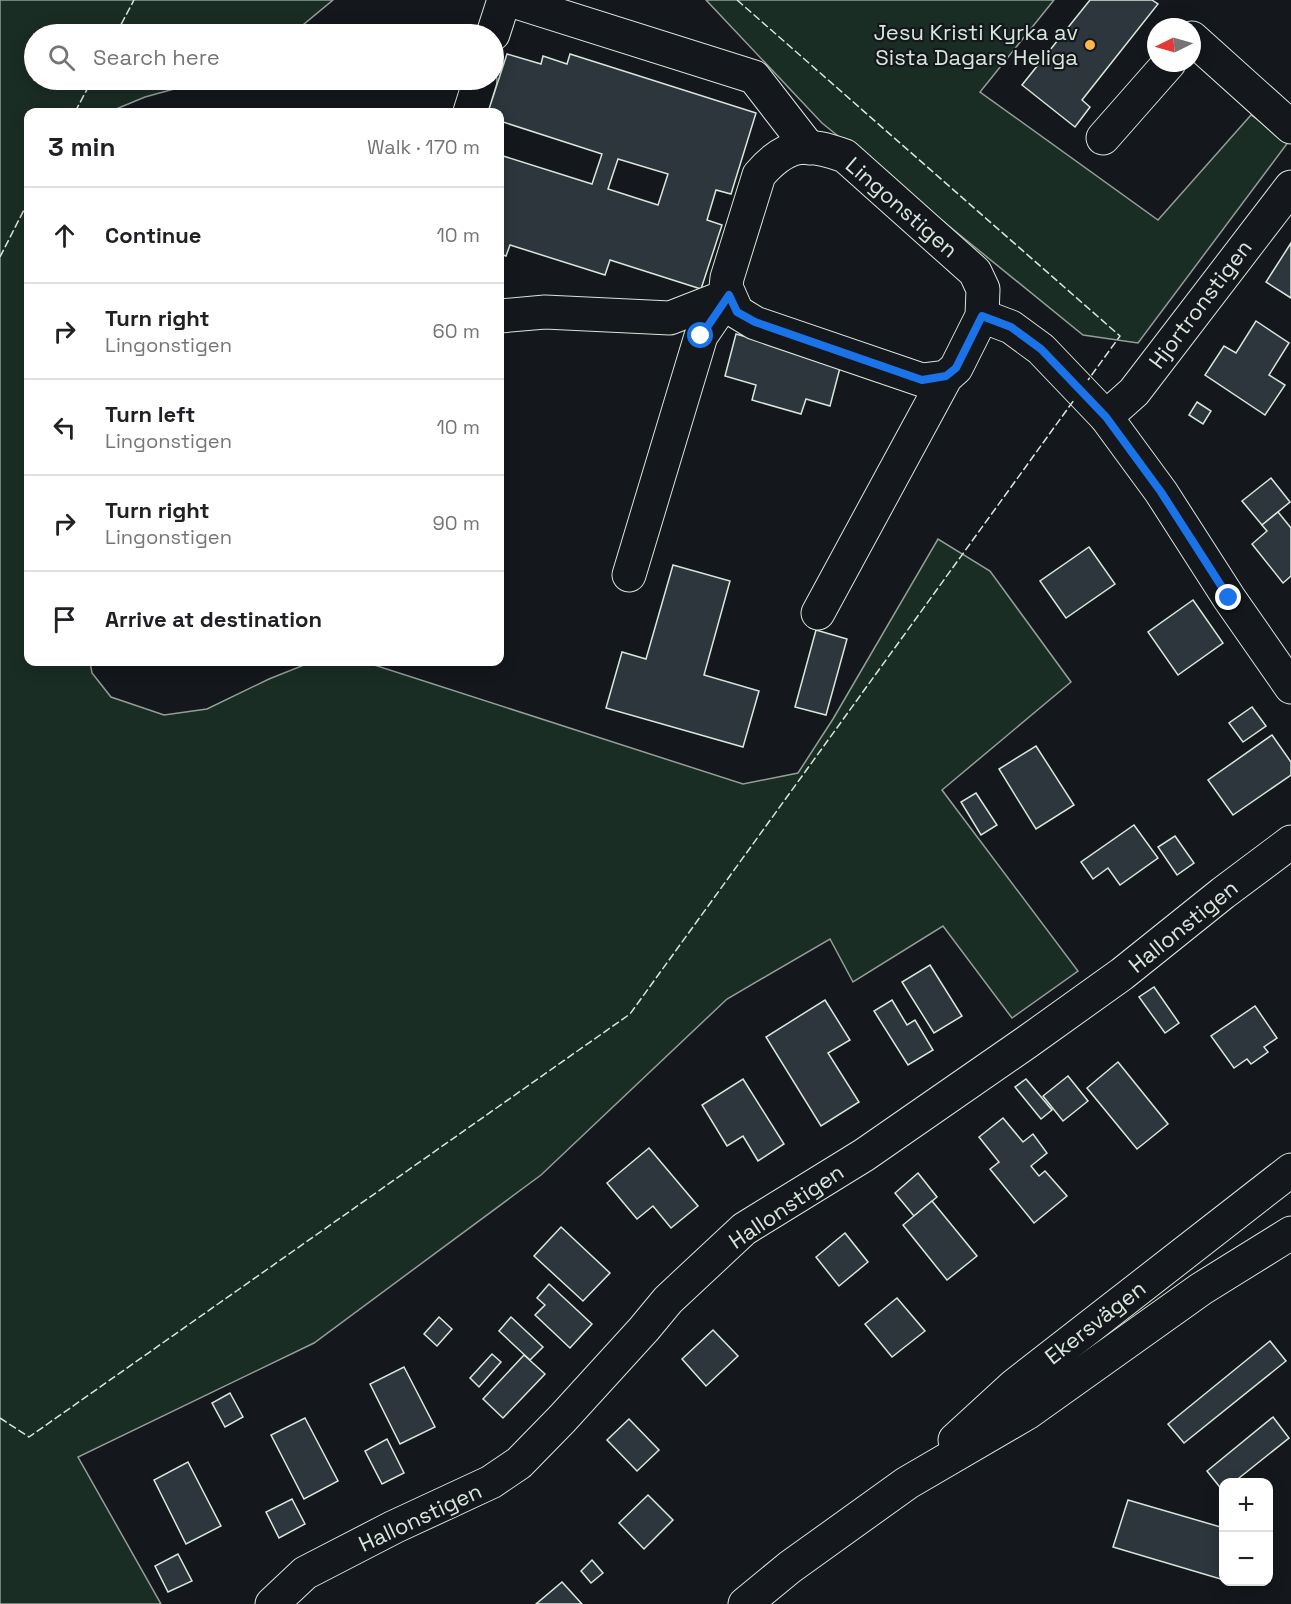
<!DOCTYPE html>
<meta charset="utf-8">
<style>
body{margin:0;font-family:"Space Grotesk",sans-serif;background:#f6f6f6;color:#202124}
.controls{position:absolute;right:18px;bottom:18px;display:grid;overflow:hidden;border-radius:12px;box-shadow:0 3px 15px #0003}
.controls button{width:54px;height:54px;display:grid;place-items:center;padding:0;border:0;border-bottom:2px solid #e0e0e0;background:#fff;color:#202124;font:30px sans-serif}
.compass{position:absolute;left:1147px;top:18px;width:54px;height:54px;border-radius:50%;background:#fff;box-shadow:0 3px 15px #0003;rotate:265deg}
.stop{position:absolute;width:18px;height:18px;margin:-14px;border:4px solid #1a73e8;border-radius:50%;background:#fff}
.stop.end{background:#1a73e8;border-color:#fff;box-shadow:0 2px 6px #0008}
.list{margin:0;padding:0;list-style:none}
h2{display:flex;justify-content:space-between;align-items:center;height:78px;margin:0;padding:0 24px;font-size:26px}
h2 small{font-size:20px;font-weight:400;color:#757577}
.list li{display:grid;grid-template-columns:39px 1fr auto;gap:18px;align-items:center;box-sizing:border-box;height:96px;padding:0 24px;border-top:2px solid #e0e0e0}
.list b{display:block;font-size:22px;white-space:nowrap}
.list p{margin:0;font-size:20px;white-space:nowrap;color:#757577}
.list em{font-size:20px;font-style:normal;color:#757577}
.icon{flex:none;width:33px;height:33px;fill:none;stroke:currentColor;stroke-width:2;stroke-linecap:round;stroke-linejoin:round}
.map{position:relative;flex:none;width:1291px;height:1604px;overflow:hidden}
.search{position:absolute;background:#fff;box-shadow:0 3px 15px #0003;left:24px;top:24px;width:480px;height:66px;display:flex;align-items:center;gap:15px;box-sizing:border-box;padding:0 21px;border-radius:33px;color:#757577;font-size:22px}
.panel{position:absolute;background:#fff;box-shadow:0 3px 15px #0003;left:24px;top:108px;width:480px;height:558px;border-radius:12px}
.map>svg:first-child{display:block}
.green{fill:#1a2d24;stroke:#939e99;stroke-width:1.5}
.building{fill:#2c363c;stroke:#d8e6dc;stroke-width:1.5;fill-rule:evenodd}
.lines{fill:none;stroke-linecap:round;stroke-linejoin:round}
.minor-casing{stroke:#d8e6dc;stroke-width:35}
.major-casing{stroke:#d8e6dc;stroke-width:35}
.minor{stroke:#14181c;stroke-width:33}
.major{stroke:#14181c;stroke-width:33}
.fence{stroke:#d8e6dc;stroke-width:1.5;stroke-dasharray:8 3;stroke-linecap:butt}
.route{stroke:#1a73e8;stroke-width:8}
.poi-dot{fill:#ffb74d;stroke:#14181c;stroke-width:2}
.labels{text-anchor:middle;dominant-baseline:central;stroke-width:4.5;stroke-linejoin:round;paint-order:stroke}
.poi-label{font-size:22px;fill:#d8e6dc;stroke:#14181c;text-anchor:end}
.street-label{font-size:22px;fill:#d8e6dc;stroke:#14181c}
</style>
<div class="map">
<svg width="1291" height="1604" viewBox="0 0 1291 1604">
<rect width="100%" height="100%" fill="#14181c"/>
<g class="green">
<polygon points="0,0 333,0 292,34 34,34 34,80 207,80 145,97 109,112 28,112 28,662 90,662 92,673 111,697 164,715 207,709 269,679 309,663 365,662 743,784 798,773 833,719 938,539 990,571 1071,682 942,790 1078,971 1012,1018 943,926 853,982 830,939 727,999 541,1175 314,1343 78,1457 161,1604 0,1604"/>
<polygon points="706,0 1054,0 980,92 1158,220 1251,115 1289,141 1138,343 1083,335 822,123"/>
</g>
<g class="building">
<polygon points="1090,0 1152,0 1158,4 1082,100 1090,107 1075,127 1022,85"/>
<path d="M507 54 541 64 543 56 567 64 570 54 756 113 731 194 716 190 707 220 722 225 701 289 610 260 605 275 510 245 506 256 500 254V155L592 184 602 154 500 121V112H488ZM618 159 668 174 658 205 608 189Z"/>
<polygon points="1291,243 1291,298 1266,282"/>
<polygon points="1256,321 1289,343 1269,375 1285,385 1265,415 1205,375 1224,346 1236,353"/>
<polygon points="736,334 841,364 830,406 806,399 801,414 752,400 756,385 725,376"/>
<polygon points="1197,402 1211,411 1203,424 1189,415"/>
<polygon points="1271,478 1290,502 1262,525 1242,501"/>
<polygon points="1278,512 1291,528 1291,576 1283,583 1252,544 1267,531 1262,525"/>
<polygon points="1089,547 1115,584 1066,618 1040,581"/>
<polygon points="673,565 730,581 704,675 759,691 743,747 606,708 622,652 646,659"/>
<polygon points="1193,600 1223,643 1178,675 1148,632"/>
<polygon points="816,630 847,639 826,715 795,707"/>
<polygon points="1252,707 1266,726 1243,742 1229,723"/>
<polygon points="1272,735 1291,762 1291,775 1233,815 1208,780"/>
<polygon points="1036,746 1074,805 1036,829 999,769"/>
<polygon points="976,793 997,825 981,835 961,802"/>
<polygon points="1134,825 1158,858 1120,885 1108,868 1093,879 1081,862"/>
<polygon points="1175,836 1194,863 1177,875 1158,847"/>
<polygon points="930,965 962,1016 934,1033 902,982"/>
<polygon points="1154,987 1179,1023 1165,1033 1139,997"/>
<polygon points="825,1000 850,1040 828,1053 859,1102 821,1126 766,1037"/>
<polygon points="892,1000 907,1025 915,1020 933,1050 908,1065 874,1011"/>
<polygon points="1255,1006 1277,1038 1264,1047 1268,1052 1251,1064 1247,1059 1234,1068 1211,1036"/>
<polygon points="1118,1062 1168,1124 1137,1149 1087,1088"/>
<polygon points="1068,1076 1088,1101 1063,1121 1043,1096"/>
<polygon points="743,1079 784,1144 758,1161 743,1136 727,1146 702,1105"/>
<polygon points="1026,1079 1052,1110 1041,1119 1015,1087"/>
<polygon points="1003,1118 1023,1142 1033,1134 1047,1153 1031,1166 1039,1176 1045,1171 1067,1196 1034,1223 990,1169 999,1162 979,1137"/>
<polygon points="649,1148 698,1206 671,1228 653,1206 637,1219 607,1183"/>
<polygon points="918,1173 937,1197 914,1216 895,1193"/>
<polygon points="932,1201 977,1256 947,1280 903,1225"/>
<polygon points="561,1227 610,1273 583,1301 534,1256"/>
<polygon points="845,1233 868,1262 839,1286 816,1257"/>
<polygon points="549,1284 592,1324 570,1348 535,1315 545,1305 537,1298"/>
<polygon points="897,1298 925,1331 892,1357 865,1324"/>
<polygon points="439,1317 452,1329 437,1346 424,1334"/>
<polygon points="511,1317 543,1347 530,1360 499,1331"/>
<polygon points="713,1330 738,1356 706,1386 682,1359"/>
<polygon points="1270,1341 1286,1361 1184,1443 1168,1424"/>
<polygon points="492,1354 501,1362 479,1387 470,1378"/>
<polygon points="524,1355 545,1374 503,1418 483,1399"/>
<polygon points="404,1367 435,1427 400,1444 370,1384"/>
<polygon points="230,1393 243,1417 225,1427 212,1403"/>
<polygon points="1273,1417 1289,1438 1234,1482 1224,1482 1223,1491 1207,1471"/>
<polygon points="305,1418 338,1481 304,1499 271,1435"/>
<polygon points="629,1419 659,1450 637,1471 607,1440"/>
<polygon points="387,1439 404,1473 382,1484 365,1451"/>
<polygon points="188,1462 221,1526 186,1544 154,1480"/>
<polygon points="648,1495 673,1520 644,1549 619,1523"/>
<polygon points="292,1499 305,1524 279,1538 266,1512"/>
<polygon points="1128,1500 1224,1528 1224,1580 1113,1547"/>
<polygon points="178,1554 192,1581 168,1592 155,1566"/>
<polygon points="592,1560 603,1573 591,1583 581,1571"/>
<polygon points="562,1582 582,1604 536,1604"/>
</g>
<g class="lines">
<g class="minor-casing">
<g id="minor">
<polyline points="510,0 754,77 809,148"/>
<polyline points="493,34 504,0"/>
<polyline points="1192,38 1291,127"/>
<polyline points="470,112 480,80"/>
<polyline points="1103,138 1169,63"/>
<polyline points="500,316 545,312 670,318 729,295"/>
<polyline points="982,316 1011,327 1041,349 1106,417 1161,492 1229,598 1291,687"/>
<polyline points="1106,417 1134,392 1291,187"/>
<polyline points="629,575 701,336 729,295"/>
<path d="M818 613 946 377 956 368 982 316 983 289 975 272 845 156C807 142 787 142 759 175L727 278 726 287 737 312 755 323 922 380 946 377"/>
<polyline points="272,1604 305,1573 394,1527 491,1482 519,1463 562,1419 644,1329 668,1300 744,1229 864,1155 1027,1042 1122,974 1223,893 1291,842"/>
</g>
</g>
<g class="major-casing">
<g id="major">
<polyline points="955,1440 1015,1385 1291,1170"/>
<polyline points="745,1604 790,1567 907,1483 1027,1413 1201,1289 1291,1233"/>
</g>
</g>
<use href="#minor" class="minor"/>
<use href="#major" class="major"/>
<g class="fence">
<polyline points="737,0 1120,336 1088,380"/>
<polyline points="116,34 134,0"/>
<polyline points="75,112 92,80"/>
<polyline points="0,257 28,202"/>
<polyline points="0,1418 29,1437 630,1014 1074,400"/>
</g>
</g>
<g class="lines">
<polyline class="route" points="701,336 729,295 737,312 755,322 922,380 946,376 956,368 982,316 1011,327 1041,349 1106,417 1161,492 1229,598"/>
</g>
<circle class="poi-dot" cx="1090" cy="45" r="6"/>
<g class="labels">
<g class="poi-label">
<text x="1078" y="32">Jesu Kristi Kyrka av<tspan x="1078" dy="25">Sista Dagars Heliga</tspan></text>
</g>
<g class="street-label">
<text transform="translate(902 207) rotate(41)">Lingonstigen</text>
<text transform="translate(1200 304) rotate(-53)">Hjortronstigen</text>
<text transform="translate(1183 926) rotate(-39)">Hallonstigen</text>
<text transform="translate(786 1206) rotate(-34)">Hallonstigen</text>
<text transform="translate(1095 1322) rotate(-38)">Ekersvägen</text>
<text transform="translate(420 1517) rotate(-25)">Hallonstigen</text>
</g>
</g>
</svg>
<div class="controls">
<button>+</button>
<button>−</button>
</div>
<svg class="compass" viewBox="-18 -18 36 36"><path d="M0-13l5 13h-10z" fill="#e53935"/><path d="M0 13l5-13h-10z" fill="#757577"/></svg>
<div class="stop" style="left:701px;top:336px"></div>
<div class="stop end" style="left:1229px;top:598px"></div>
<div class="search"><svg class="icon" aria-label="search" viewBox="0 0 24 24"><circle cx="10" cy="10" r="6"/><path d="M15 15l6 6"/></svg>Search here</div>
<section class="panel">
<h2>3 min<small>Walk · 170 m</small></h2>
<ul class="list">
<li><svg class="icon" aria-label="ahead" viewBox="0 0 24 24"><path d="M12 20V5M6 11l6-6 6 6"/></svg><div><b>Continue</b></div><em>10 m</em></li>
<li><svg class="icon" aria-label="right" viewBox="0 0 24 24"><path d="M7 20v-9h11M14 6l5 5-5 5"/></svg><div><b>Turn right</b><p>Lingonstigen</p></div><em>60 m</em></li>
<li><svg class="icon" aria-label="left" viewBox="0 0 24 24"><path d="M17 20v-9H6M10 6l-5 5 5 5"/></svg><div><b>Turn left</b><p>Lingonstigen</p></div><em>10 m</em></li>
<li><svg class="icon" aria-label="right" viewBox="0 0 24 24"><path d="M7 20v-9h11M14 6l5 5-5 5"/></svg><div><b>Turn right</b><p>Lingonstigen</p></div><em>90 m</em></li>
<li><svg class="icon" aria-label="arrive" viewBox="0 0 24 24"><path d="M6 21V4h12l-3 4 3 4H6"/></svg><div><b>Arrive at destination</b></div></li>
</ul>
</section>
</div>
